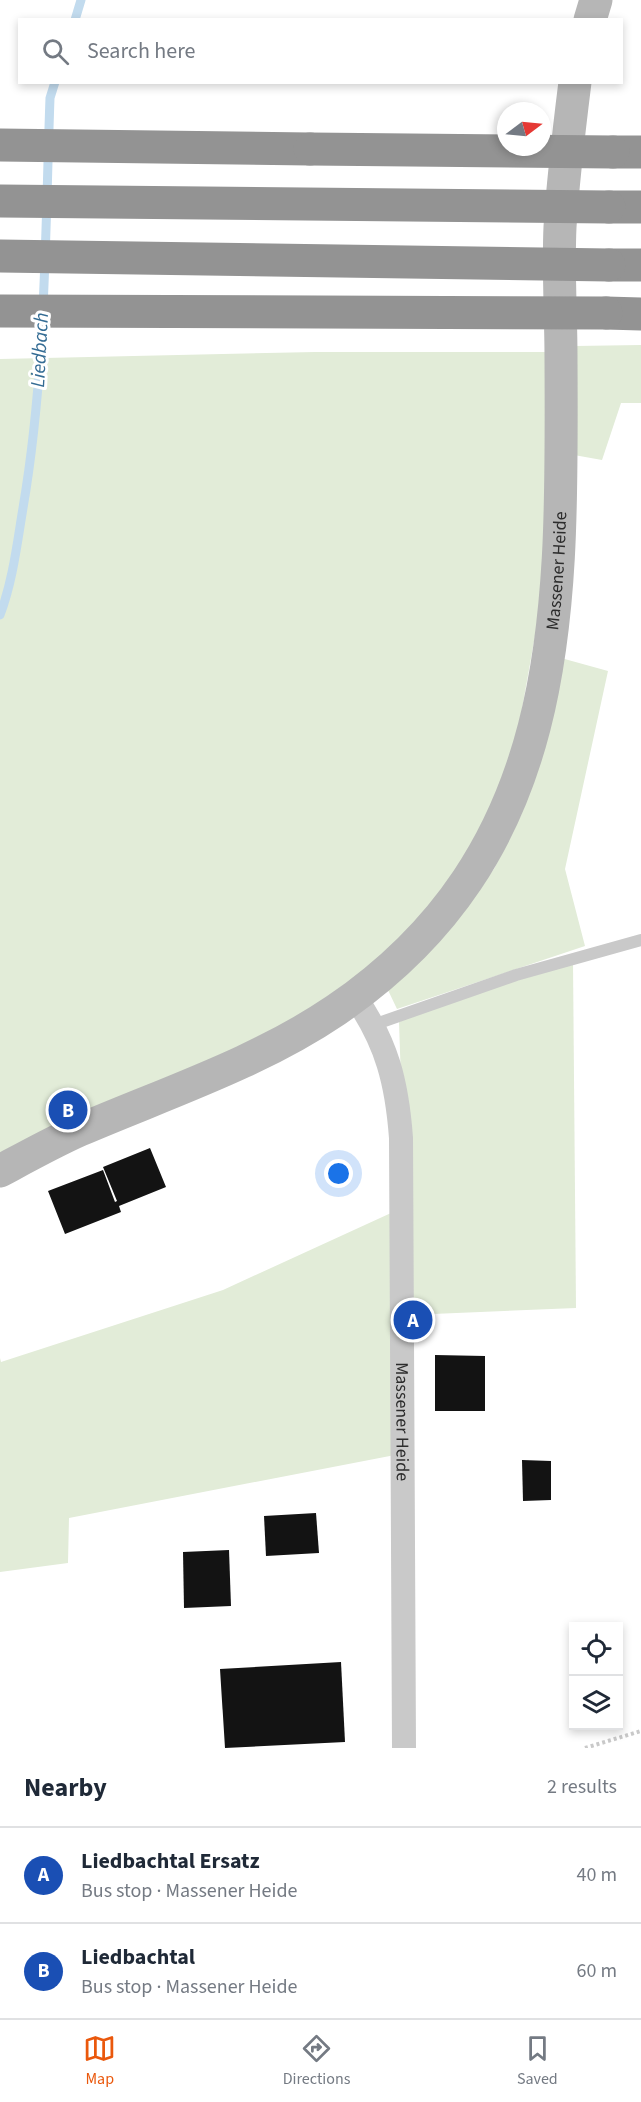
<!DOCTYPE html>
<meta charset="utf-8">
<style>
body{margin:0;font-family:"Source Sans 3",sans-serif;background:#f6f6f7;color:#1f2937}
.controls{position:absolute;right:18px;bottom:18px;display:grid;overflow:hidden;border-radius:0px;box-shadow:0 3px 9px #0003}
.controls button{width:54px;height:54px;display:grid;place-items:center;padding:0;border:0;border-bottom:2px solid #e0e1e3;background:#fff;color:#1f2937;font:30px sans-serif}
.compass{position:absolute;left:497px;top:102px;width:54px;height:54px;border-radius:50%;background:#fff;box-shadow:0 3px 9px #0003;rotate:74deg}
.you{position:absolute;left:339px;top:1174px;width:21px;height:21px;margin:-15px;border:4px solid #fff;border-radius:50%;background:#1a73e8;box-shadow:0 0 0 9px #1a73e833}
.badge{display:grid;place-items:center;width:39px;height:39px;border-radius:50%;background:#ea580c;color:#fff;font-size:20px;font-weight:700}
.pin{position:absolute;translate:-50% -50%;border:3px solid #fff;box-shadow:0 2px 6px #0006}
.list{margin:0;padding:0;list-style:none}
h2{display:flex;justify-content:space-between;align-items:center;height:78px;margin:0;padding:0 24px;font-size:26px}
h2 small{font-size:20px;font-weight:400;color:#747a83}
.list li{display:grid;grid-template-columns:39px 1fr auto;gap:18px;align-items:center;box-sizing:border-box;height:96px;padding:0 24px;border-top:2px solid #e0e1e3}
.list b{display:block;font-size:22px;white-space:nowrap}
.list p{margin:0;font-size:20px;white-space:nowrap;color:#747a83}
.list em{font-size:20px;font-style:normal;color:#747a83}
.icon{flex:none;width:33px;height:33px;fill:none;stroke:currentColor;stroke-width:2;stroke-linecap:round;stroke-linejoin:round}
.map{position:relative;flex:none;width:641px;height:1748px;overflow:hidden}
.search{position:absolute;background:#fff;box-shadow:0 3px 9px #0003;left:18px;right:18px;top:18px;height:66px;display:flex;align-items:center;gap:15px;box-sizing:border-box;padding:0 21px;border-radius:0px;color:#747a83;font-size:22px}
.sheet{height:270px;background:#fff}
nav{display:flex;justify-content:space-around;align-items:center;box-sizing:border-box;height:84px;border-top:2px solid #e0e1e3;background:#fff;font-size:16px;color:#747a83}
nav a{display:grid;justify-items:center;gap:3px}
nav .on{color:#ea580c}
.map>svg:first-child{display:block}
.green{fill:#e2ecd8}
.lines{fill:none;stroke-linecap:round;stroke-linejoin:round}
.stream{stroke:#c2dbee;stroke-width:9}
.building{fill:#131313}
.path{stroke:#c9c9c9;stroke-width:4;stroke-dasharray:3 3;stroke-linecap:butt}
.lane{stroke:#c9c9c9;stroke-width:12}
.street{stroke:#c9c9c9;stroke-width:24}
.secondary{stroke:#b6b6b6;stroke-width:33}
.highway{stroke:#939393;stroke-width:33}
.highway-bridge{stroke:#939393;stroke-width:33}
.labels{text-anchor:middle;dominant-baseline:central;stroke-width:6;stroke-linejoin:round;paint-order:stroke}
.street-label{font-size:18px;fill:#2c2c2c;stroke:#fff}
.water-label{font-size:20px;font-style:italic;fill:#346c94;stroke:#fff}
</style>
<div class="map">
<svg width="641" height="1748" viewBox="0 0 641 1748">
<rect width="100%" height="100%" fill="#fff"/>
<g class="green">
<polygon points="641,345 641,403 621,403 602,460 574,455 575,346"/>
<polygon points="315,352 550,352 544,585 514,754 469,854 425,915 372,965 287,1025 0,1158 0,359"/>
<polygon points="561,658 608,671 565,869 585,946 397,1009 387,988 446,931 494,869 521,815 539,759"/>
<polygon points="573,962 576,1308 409,1315 399,1022 445,1001"/>
<polygon points="391,1213 395,1455 69,1518 68,1563 0,1572 0,1358 1,1362 223,1290"/>
</g>
<g class="lines">
<g class="stream">
<polyline points="75,20 81,0"/>
<path d="M0 615C13 580 17 544 23 508 46 373 45 235 50 98L55 82"/>
</g>
</g>
<g class="building">
<polygon points="150,1148 166,1187 119,1206 121,1212 65,1234 48,1191 103,1170 115,1202 117,1201 103,1167"/>
<polygon points="435,1355 485,1356 485,1411 435,1411"/>
<polygon points="522,1460 551,1461 551,1500 523,1501"/>
<polygon points="316,1513 319,1553 266,1556 264,1516"/>
<polygon points="229,1550 231,1606 184,1608 183,1552"/>
<polygon points="341,1662 345,1742 225,1748 220,1669"/>
</g>
<g class="lines">
<polyline class="path" points="585,1748 641,1731"/>
<polyline class="lane" points="373,1025 516,975 641,940"/>
<path class="street" id="s1" d="M355 997C387 1043 397 1083 401 1138L404 1748"/>
<g class="secondary">
<polyline points="590,20 596,0"/>
<path id="s2" d="M0 1171C26 1157 53 1142 80 1130 166 1093 258 1063 336 1010 569 851 562 610 561 358 561 315 558 270 560 227 563 179 569 130 575 82"/>
</g>
<g class="highway">
<polyline points="0,145 310,149"/>
<polyline points="613,152 641,152"/>
<polyline points="609,207 641,207"/>
<polyline points="609,265 641,265"/>
<polyline points="606,313 641,314"/>
</g>
<g class="highway-bridge">
<polyline points="310,149 613,152"/>
<polyline points="0,201 609,207"/>
<polyline points="0,256 609,265"/>
<polyline points="0,311 606,313"/>
</g>
</g>
<g class="labels">
<g class="street-label">
<text stroke="none"><textPath href="#s2" startOffset="885">Massener Heide</textPath></text>
<text stroke="none"><textPath href="#s1" startOffset="434">Massener Heide</textPath></text>
</g>
<g class="water-label">
<text transform="translate(40 350) rotate(-87)">Liedbach</text>
</g>
</g>
</svg>
<div class="controls">
<button><svg class="icon" aria-label="locate" viewBox="0 0 24 24"><circle cx="12" cy="12" r="6"/><path d="M12 2v4M12 18v4M2 12h4M18 12h4"/></svg></button>
<button><svg class="icon" aria-label="layers" viewBox="0 0 24 24"><path d="M12 4l9 5-9 5-9-5zM3 14l9 5 9-5"/></svg></button>
</div>
<svg class="compass" viewBox="-18 -18 36 36"><path d="M0-13l5 13h-10z" fill="#e53935"/><path d="M0 13l5-13h-10z" fill="#747a83"/></svg>
<div class="you"></div>
<div class="pin badge" style="left:413px;top:1320px;background:#1a4fb4">A</div>
<div class="pin badge" style="left:68px;top:1110px;background:#1a4fb4">B</div>
<div class="search"><svg class="icon" aria-label="search" viewBox="0 0 24 24"><circle cx="10" cy="10" r="6"/><path d="M15 15l6 6"/></svg>Search here</div>
</div>
<section class="sheet">
<h2>Nearby<small>2 results</small></h2>
<ul class="list">
<li><span class="badge" style="background:#1a4fb4">A</span><div><b>Liedbachtal Ersatz</b><p>Bus stop · Massener Heide</p></div><em>40 m</em></li>
<li><span class="badge" style="background:#1a4fb4">B</span><div><b>Liedbachtal</b><p>Bus stop · Massener Heide</p></div><em>60 m</em></li>
</ul>
</section>
<nav>
<a class="on"><svg class="icon" aria-label="map" viewBox="0 0 24 24"><path d="M3 6l6-2 6 2 6-2v14l-6 2-6-2-6 2zM9 4v14M15 6v14"/></svg>Map</a>
<a><svg class="icon" aria-label="directions" viewBox="0 0 24 24"><path d="M12 3l9 9-9 9-9-9zM9 14v-3h6M13 9l2 2-2 2"/></svg>Directions</a>
<a><svg class="icon" aria-label="saved" viewBox="0 0 24 24"><path d="M7 4h10v16l-5-4-5 4z"/></svg>Saved</a>
</nav>
